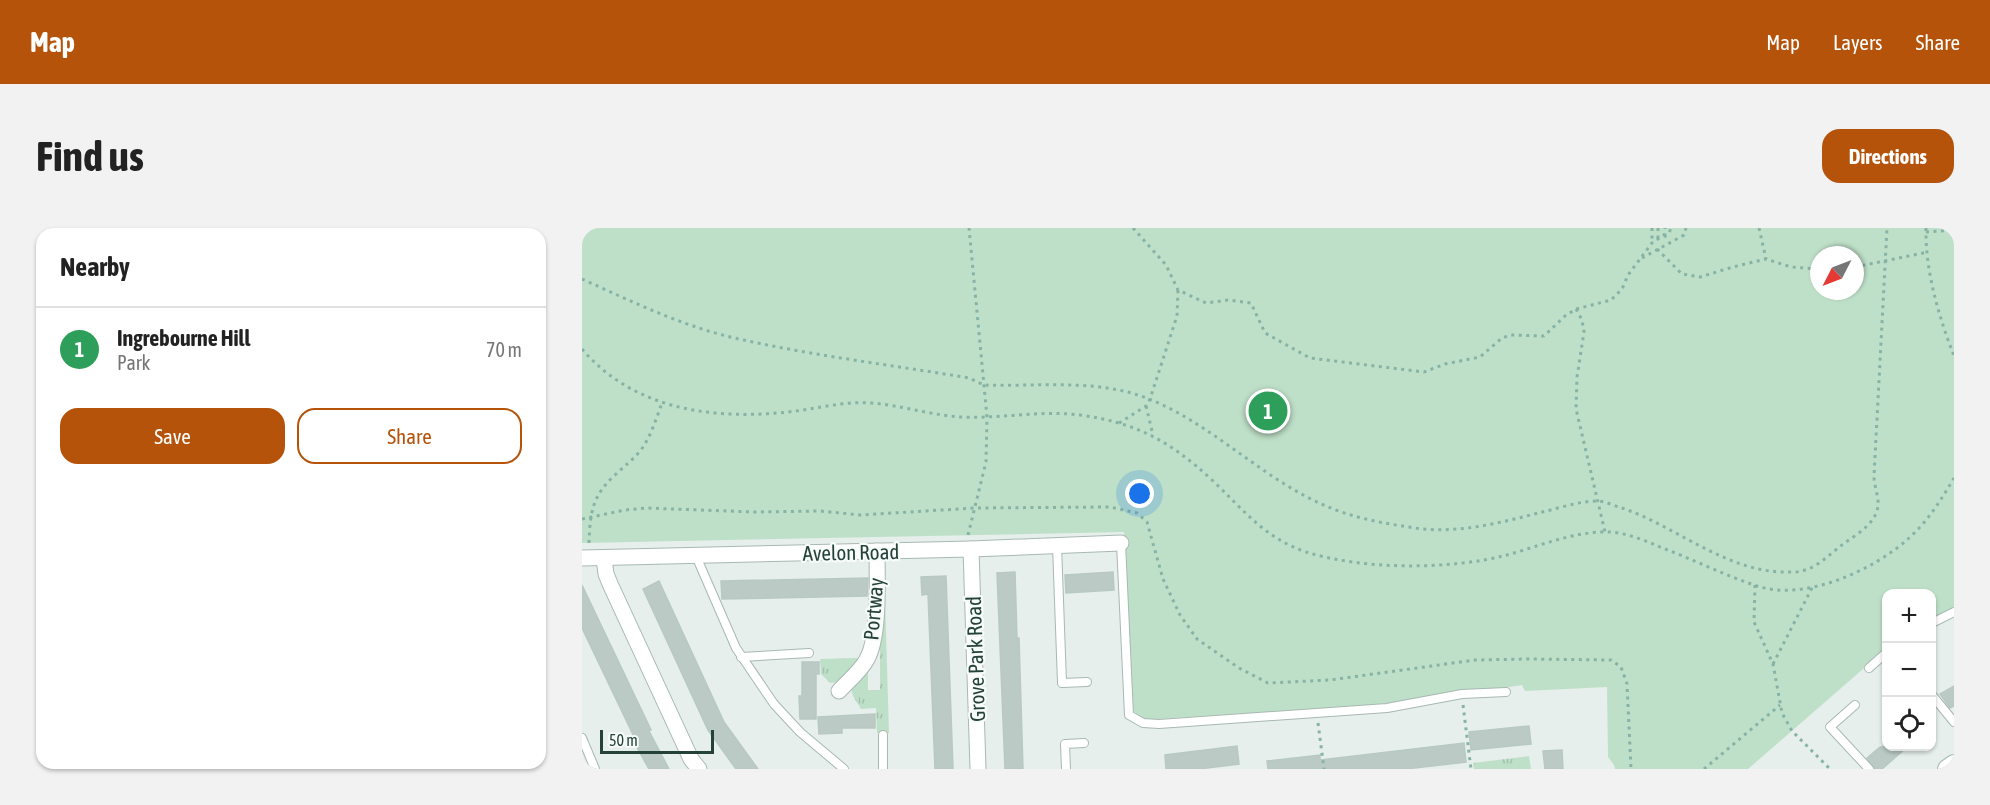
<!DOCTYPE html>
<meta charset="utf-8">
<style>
body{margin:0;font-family:"Asap Condensed",sans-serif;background:#f2f2f2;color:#222}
.controls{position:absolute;right:18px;bottom:18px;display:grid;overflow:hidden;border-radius:12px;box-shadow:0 2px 4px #0004}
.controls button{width:54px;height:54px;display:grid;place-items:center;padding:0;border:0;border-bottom:2px solid #e0e0e0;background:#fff;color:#222;font:30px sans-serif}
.compass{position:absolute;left:1228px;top:18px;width:54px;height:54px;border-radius:50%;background:#fff;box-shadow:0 2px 4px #0004;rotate:228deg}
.scale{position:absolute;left:18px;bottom:15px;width:114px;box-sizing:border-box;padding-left:6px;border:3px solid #24423a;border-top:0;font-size:16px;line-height:21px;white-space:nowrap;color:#24423a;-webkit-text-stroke:4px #f7fbf9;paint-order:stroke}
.you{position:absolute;left:558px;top:266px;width:21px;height:21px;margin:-15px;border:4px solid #fff;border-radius:50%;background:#1a73e8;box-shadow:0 0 0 9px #1a73e833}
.badge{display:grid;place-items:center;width:39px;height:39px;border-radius:50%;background:#b45309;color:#fff;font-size:20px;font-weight:700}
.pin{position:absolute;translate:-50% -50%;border:3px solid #fff;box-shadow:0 2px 6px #0006}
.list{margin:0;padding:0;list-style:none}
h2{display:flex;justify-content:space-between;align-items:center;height:78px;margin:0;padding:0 24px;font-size:26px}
h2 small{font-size:20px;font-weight:400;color:#767676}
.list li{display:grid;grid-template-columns:39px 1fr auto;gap:18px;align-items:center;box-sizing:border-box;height:84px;padding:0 24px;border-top:2px solid #e0e0e0}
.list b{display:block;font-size:22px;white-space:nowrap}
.list p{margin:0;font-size:20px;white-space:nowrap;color:#767676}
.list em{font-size:20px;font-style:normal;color:#767676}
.actions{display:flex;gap:12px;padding:18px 24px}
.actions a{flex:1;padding:14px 0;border:2px solid #b45309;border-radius:18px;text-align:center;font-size:21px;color:#b45309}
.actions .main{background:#b45309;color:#fff}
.icon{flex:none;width:33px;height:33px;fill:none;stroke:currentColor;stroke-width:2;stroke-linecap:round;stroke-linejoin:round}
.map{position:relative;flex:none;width:1372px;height:541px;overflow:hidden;border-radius:18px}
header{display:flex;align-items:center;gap:36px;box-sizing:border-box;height:84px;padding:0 30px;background:#b45309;color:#fff}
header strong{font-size:28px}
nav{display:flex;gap:33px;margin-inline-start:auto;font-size:21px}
.intro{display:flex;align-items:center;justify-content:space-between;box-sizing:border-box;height:144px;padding:0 36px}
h1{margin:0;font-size:42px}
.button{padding:15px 27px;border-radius:18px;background:#b45309;color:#fff;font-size:21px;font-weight:700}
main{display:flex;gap:36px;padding:0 36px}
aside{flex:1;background:#fff;border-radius:18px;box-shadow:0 2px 4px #0004}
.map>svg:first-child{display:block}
.grass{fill:url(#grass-tufts)}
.park{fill:#bfe0c8;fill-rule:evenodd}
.building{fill:#bbcac4;stroke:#b8c9c2;stroke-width:1.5}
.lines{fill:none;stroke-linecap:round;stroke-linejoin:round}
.lane-casing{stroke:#a8b8b2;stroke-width:10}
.street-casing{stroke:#a8b8b2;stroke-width:17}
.secondary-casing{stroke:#a4bbb3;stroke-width:20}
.path{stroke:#86b3a5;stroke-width:3;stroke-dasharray:3 4.5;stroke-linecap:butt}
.lane{stroke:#fff;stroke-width:8}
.street{stroke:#fff;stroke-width:15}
.secondary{stroke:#fff;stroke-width:18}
.labels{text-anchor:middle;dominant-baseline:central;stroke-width:4.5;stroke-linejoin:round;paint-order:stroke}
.street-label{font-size:21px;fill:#24423a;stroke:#f7fbf9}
</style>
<header>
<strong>Map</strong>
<nav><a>Map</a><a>Layers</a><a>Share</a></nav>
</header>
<div class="intro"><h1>Find us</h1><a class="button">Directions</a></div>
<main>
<aside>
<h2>Nearby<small></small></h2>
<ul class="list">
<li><span class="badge" style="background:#2e9e5b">1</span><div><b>Ingrebourne Hill</b><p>Park</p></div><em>70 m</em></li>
</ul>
<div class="actions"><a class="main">Save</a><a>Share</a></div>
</aside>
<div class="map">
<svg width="1372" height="541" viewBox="0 0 1372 541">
<defs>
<pattern id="grass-tufts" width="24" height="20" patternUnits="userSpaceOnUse" patternTransform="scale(1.5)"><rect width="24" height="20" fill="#bfe0c8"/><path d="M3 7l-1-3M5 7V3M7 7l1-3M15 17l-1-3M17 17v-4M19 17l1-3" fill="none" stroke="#a4c1ad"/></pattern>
</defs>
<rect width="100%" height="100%" fill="#e6efeb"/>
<g class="grass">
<polygon points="302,336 307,505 295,505 294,480 279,481 271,468 269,461 286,438 286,462 298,462 298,416"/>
<polygon points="275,430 275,434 258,454 248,455 239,446 238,431"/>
<polygon points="947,528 949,541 892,541 891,535"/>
</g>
<path class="park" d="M0 0H1372V379L1350 392V365H1304V421L1166 541H1033L1032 537 1026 529 1025 459 943 463 940 457 841 472 774 478 562 492 549 481 542 304 0 315ZM1237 27H1273V63H1237Z"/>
<g class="building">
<polygon points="433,344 435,410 437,410 441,541 423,541 415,345"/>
<polygon points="531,344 532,362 484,365 483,347"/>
<polygon points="364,348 371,541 353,541 346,366 340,367 339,349"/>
<polygon points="286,350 285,368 140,371 139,353"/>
<polygon points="77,353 142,494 176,541 154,541 126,502 61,361"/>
<polygon points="0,357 69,502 67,503 87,541 67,541 53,516 55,515 0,400"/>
<polygon points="220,434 237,434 237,446 234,446 234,491 218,491 217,468 220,468"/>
<polygon points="1372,458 1372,478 1368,480 1358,466"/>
<polygon points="293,486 293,500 260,500 260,505 237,506 236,489"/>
<polygon points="947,498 949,516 889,522 887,504"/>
<polygon points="882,515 884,534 824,541 686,541 685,533 738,527 738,532"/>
<polygon points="655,518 657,536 617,541 584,541 583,527"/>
<polygon points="1298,519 1325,519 1300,541 1293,541 1285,530"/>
<polygon points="980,522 981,541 963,541 961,523"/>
</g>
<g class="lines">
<g class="lane-casing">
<g id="lane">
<polyline points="539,315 547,487 561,495 577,496 805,480 880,466 924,464"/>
<polyline points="475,317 480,455 505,454"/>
<polyline points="114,328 154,420 192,476 218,504 262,541"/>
<polyline points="1350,395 1372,384"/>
<polyline points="159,429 227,425"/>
<polyline points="1287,440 1304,425"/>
<polyline points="1350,467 1372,494"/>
<polyline points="1273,477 1248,499 1287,541"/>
<polyline points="301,507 301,541"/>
<polyline points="0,510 13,541"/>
<polyline points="484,541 483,516 502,515"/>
</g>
</g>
<g class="street-casing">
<g id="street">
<polyline points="389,321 396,541"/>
<polyline points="0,330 389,321 539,315"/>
<polyline points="22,330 24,346 29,358 109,531 117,541"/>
<path d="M257 463C266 453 279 443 285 431 298 408 295 350 295 323"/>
</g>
</g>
<g class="secondary-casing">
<polyline id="secondary" points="1365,541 1372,536"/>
</g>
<g class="path">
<polyline points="551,0 584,37 596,62 624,75 646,72 669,75 683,105 728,130 842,144 863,136 898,129 920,110 929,107 962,108 983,88 994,81 1029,72 1040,61 1046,47 1070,15 1083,6 1083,0"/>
<polyline points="1070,0 1070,15"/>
<polyline points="1076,0 1076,10"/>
<polyline points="1177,0 1184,31"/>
<path d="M1344 0C1343 43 1357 89 1372 128"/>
<polyline points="1344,4 1372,2"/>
<polyline points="1082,9 1087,5 1089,0"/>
<polyline points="1075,21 1100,46 1118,49 1151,39 1184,31 1209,39 1237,41"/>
<polyline points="1060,30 1102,7 1104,0"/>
<polyline points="1273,39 1346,24"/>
<path d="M0 51C51 74 102 99 157 111 233 128 310 137 387 150L402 157C456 159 515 150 567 171 630 196 682 252 744 278 769 289 799 295 827 299 870 307 914 296 956 285 975 281 996 273 1016 273 1023 273 1032 278 1040 280 1096 299 1146 346 1208 344 1213 344 1218 344 1223 342 1237 338 1249 325 1260 317 1276 305 1298 294 1296 272 1295 264 1292 256 1292 248L1305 0"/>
<polyline points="994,81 1000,92 1002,104 995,149 994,181 1023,304"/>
<path d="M0 121C52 182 131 192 206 184 234 181 261 173 289 175 318 177 348 187 378 189 418 191 458 182 498 187 555 195 588 213 630 252 660 280 682 310 724 324 782 342 867 342 925 327 958 318 992 303 1027 304 1045 305 1062 312 1078 319 1110 331 1142 347 1175 358 1223 374 1292 342 1327 310 1346 293 1359 272 1372 250"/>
<polyline points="564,178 571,207"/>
<polyline points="537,195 564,178 568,171 595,88 596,62"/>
<polyline points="0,291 43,282 64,280 173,284 238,283 278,287 393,280 528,279 555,285 565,294 581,351 598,387 615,411 657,440 686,455 748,452 893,432 946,431 1029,432 1039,439 1045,456 1049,541"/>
<polyline points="386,307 404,234 405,189 387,0"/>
<path d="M7 315C8 286 10 268 32 248 41 239 51 232 59 222 69 208 74 191 80 175"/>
<polyline points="1173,357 1172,394 1191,436 1200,485 1210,503 1248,541"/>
<polyline points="1191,436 1231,358"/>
<polyline points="881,477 889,541"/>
<polyline points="736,495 742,541"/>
<polyline points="1122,541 1198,477"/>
</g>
<use href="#lane" class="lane"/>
<use href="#street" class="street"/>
<use href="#secondary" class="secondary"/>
</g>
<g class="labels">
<g class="street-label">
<text transform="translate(269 324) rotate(-1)">Avelon Road</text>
<text transform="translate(291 381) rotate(-85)">Portway</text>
<text transform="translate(393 431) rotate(-92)">Grove Park Road</text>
</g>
</g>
</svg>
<div class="controls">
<button>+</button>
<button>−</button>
<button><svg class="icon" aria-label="locate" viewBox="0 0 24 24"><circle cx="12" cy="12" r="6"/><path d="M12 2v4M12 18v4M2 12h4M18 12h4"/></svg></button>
</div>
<svg class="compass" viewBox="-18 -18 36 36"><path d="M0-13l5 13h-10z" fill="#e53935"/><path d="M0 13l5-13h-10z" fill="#767676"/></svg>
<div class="scale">50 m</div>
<div class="you"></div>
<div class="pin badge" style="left:686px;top:183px;background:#2e9e5b">1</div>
</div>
</main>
